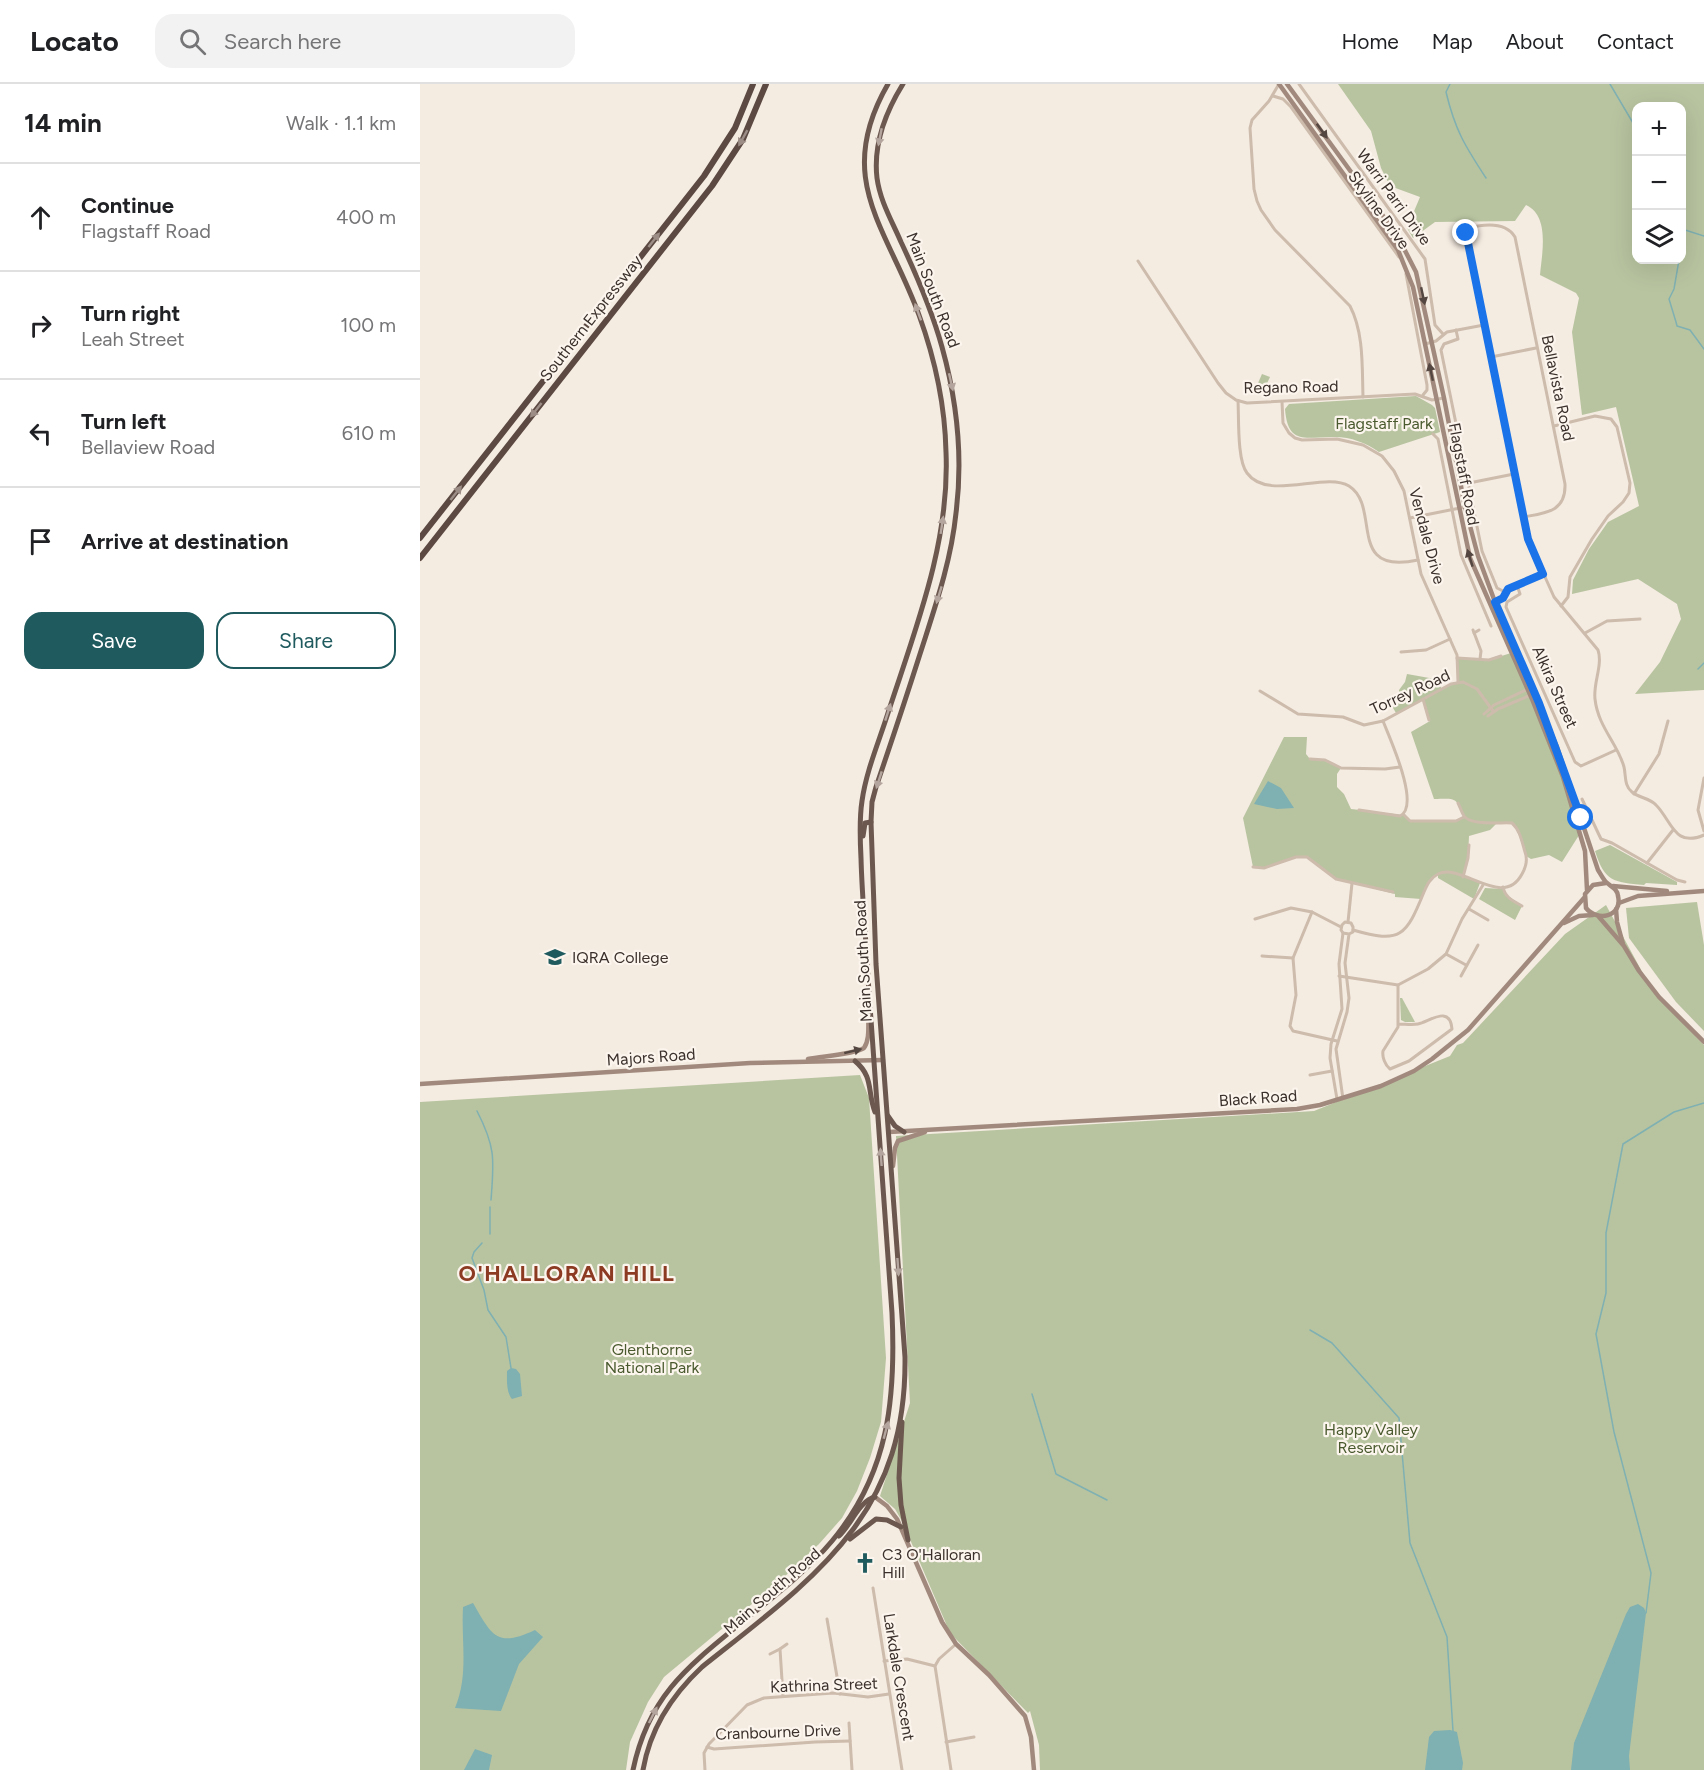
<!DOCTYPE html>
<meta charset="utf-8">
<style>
body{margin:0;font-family:Figtree,sans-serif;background:#f2f2f2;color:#202124}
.controls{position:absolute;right:18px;top:18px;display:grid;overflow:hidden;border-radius:12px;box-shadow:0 6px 24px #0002}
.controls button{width:54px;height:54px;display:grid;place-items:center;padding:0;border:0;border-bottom:2px solid #e0e0e0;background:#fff;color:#202124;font:30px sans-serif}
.stop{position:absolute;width:18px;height:18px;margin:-14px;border:4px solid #1a73e8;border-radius:50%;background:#fff}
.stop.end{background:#1a73e8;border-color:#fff;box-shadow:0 2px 6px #0008}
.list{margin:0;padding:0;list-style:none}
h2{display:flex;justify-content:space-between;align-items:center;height:78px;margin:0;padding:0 24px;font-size:26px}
h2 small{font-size:20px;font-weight:400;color:#757577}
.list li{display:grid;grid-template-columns:39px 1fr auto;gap:18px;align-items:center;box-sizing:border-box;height:108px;padding:0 24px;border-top:2px solid #e0e0e0}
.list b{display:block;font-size:22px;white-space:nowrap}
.list p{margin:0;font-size:20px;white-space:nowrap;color:#757577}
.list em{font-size:20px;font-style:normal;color:#757577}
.actions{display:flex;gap:12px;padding:18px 24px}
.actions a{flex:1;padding:14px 0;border:2px solid #1f5a5e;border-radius:18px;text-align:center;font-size:21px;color:#1f5a5e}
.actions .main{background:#1f5a5e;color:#fff}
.icon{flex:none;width:33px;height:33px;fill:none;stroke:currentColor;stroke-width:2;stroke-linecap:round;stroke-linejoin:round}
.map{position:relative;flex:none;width:1284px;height:1686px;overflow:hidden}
header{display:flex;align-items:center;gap:36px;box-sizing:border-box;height:84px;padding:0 30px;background:#fff;border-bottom:2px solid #e0e0e0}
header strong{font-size:28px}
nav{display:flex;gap:33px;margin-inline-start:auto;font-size:21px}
.search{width:420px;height:54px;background:#f2f2f2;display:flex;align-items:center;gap:15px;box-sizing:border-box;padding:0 21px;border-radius:18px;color:#757577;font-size:22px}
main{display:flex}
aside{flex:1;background:#fff}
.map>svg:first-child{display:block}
.green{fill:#b8c4a0;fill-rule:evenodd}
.water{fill:#7fb0b2}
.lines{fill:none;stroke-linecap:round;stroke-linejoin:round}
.stream{stroke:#7fb0b2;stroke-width:1.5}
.minor{stroke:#cdbbac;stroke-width:3}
.secondary{stroke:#a18a7d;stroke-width:4.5}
.trunk{stroke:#6c584f;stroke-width:5}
.motorway{stroke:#5c4a42;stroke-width:6}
.oneway{fill:#544640}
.oneway2{fill:#b4a69e}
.oneway3{fill:#9c8e87}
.route{stroke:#1a73e8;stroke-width:8}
.labels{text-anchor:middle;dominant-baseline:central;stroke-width:4.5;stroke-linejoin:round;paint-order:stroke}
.street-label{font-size:16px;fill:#3b302b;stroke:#fbf5ee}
.park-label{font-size:16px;fill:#4a5a2e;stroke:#fbf5ee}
.poi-label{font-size:16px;fill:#3b302b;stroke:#fbf5ee;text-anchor:start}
.district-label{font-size:22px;font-weight:bold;letter-spacing:1.5px;fill:#8c3b22;stroke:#fbf5ee}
</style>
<header>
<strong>Locato</strong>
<div class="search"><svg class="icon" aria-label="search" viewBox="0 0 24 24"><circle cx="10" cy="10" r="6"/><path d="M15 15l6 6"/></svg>Search here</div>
<nav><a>Home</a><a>Map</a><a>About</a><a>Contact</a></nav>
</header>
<main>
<aside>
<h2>14 min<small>Walk · 1.1 km</small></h2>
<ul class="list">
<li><svg class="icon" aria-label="ahead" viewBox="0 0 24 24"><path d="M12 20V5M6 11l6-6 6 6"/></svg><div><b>Continue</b><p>Flagstaff Road</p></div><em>400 m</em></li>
<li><svg class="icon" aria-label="right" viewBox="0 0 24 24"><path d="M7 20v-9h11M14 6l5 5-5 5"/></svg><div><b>Turn right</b><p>Leah Street</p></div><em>100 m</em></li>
<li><svg class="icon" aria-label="left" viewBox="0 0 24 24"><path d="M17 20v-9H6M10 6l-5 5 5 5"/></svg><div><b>Turn left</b><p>Bellaview Road</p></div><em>610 m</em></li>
<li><svg class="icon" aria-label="arrive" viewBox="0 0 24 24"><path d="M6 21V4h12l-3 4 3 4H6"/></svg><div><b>Arrive at destination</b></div></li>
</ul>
<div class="actions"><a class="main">Save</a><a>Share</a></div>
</aside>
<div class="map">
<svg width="1284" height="1686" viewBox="0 0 1284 1686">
<rect width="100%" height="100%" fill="#f4ebe1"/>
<g class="green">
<path d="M918 0H1284V606L1215 610 1240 578 1261 535 1257 520 1218 495 1152 510 1153 496 1169 465 1188 438 1219 422 1196 323 1162 331 1152 248 1159 214 1156 209 1120 191C1122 169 1130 132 1106 121L1095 137 1015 138 993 154 987 144 1000 113 970 102 961 84 951 47ZM1262 22V176H1216V22Z"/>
<polygon points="842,290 850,293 842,310 835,306"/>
<path d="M996 312 1012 321 1015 324 1020 348 959 368C946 359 931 353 915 353 887 352 868 363 865 325L869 320Z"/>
<path d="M1091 569 1131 662 1161 748 1142 778 1129 771 1111 775 1106 772 1096 743 1092 739 1076 740 1070 746 1049 752 1048 774 1043 792 1060 799 1054 815 1018 794V791L1011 794 1001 815 975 813V810L916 795 887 773H876L844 784 833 783 823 734 864 653H887L886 670 890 675H900L921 684 917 690V703L924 710 931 725 983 731 990 737H1036L1044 733C1036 712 1035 715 1014 715L991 648 1010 637 1003 615 976 629 969 617 979 612V606L985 598 987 590 1015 595 1022 605 1038 598 1037 574 1069 576Z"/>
<path d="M1190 761 1257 798V801L1226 799 1224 801C1193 798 1185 798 1175 767Z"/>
<polygon points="1065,804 1083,805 1084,809 1102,822 1095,836 1059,815"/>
<polygon points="1277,818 1284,861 1284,947 1256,918 1209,854 1206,824"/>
<polygon points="1186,821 1233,908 1284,961 1284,1686 620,1686 619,1661 610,1627 608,1629 530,1549 483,1439 475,1425 460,1412 490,1319 476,1052 894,1027 1030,972 1037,961 1043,959 1145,850"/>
<polygon points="980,914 982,914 995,938 985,938 981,936"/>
<polygon points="440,991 449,1014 466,1274 461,1338 450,1374 437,1407 422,1434 399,1460 361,1496 244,1593 228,1618 210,1658 206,1686 0,1686 0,1018"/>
</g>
<g class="water">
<polygon points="848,697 861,704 874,724 857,725 834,720"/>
<path d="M91 1284 96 1285 100 1290 102 1312 92 1315C86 1308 87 1296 87 1287Z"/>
<path d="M53 1519C72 1552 77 1564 115 1546L123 1553 99 1580 81 1627 35 1624C49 1589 41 1559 43 1523Z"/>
<polygon points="1218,1520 1224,1524 1226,1529 1209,1672 1210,1686 1151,1686 1154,1659 1206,1530 1210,1523"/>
<polygon points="1030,1646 1037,1648 1043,1679 1042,1686 1005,1686 1009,1653 1014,1647"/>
<polygon points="55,1665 72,1671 69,1686 44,1686"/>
</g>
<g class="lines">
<g class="stream">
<path d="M1030 0 1026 8C1035 46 1045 62 1066 94"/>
<polyline points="1190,0 1216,44"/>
<polyline points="1262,145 1284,152"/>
<polyline points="1259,176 1254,205 1249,215 1256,238 1257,242 1270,246 1284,265"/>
<polyline points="1278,585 1284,579"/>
<path d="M57 1027C76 1064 74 1076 71 1116"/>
<polyline points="70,1150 70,1123"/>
<polyline points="62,1159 54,1168 52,1174 64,1206 68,1226 86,1253 91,1284"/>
<polyline points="890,1246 912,1259 979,1334 990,1459 1027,1553 1033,1647"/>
<polyline points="612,1310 636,1390 687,1416"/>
<polyline points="1226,1529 1231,1489 1194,1348 1176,1250 1186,1209 1186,1149 1203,1060 1254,1028 1284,1019"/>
</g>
<g class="minor">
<path d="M859 0 849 17 832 36 830 44 834 105 837 117 841 126 855 146 930 222C944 249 942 283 943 313"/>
<polyline points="879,0 1005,175 1015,241 1023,250"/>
<polyline points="853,12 863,15 871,23 979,173"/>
<polyline points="718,177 798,299 806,309 816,316 827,319 995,310 1012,316 1024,314"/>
<polyline points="986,190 1007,301 1007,306 1003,311"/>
<polyline points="1036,246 1038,255 1024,260 1021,266 1062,467 1077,504 1085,508"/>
<polyline points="1005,260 1016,257 1027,248 1064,241"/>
<polyline points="1071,273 1116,264"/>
<path d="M818 317C819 335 817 376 827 389 848 418 905 387 929 402 962 423 925 492 998 476"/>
<polyline points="862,318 863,339 869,349 875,354 882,356 917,355 943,361 962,372 974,387 984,407 1001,490 1037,571 1038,598"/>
<polyline points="1134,342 1175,332 1191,335 1197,343 1210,399 1209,409 1203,418 1188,432 1172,455 1150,493 1148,513 1141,522"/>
<polyline points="1013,350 1018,355 1041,471 1071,542"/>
<polyline points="1049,399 1094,390"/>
<path d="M1103 433C1126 429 1146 428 1145 400L1095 153C1086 138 1064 140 1048 144L1046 149 1108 455 1134 513 1178 566C1183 581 1173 599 1175 615 1178 643 1198 660 1204 683 1206 691 1204 702 1212 708 1219 714 1230 714 1236 721 1252 737 1254 764 1284 751"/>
<polyline points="990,434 1045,423"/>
<polyline points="1097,501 1100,510 1087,518 1086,523 1155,678 1161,682 1196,666"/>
<polyline points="1074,518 1083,514 1088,505 1123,490"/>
<polyline points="1053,546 1061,567 1060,575"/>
<polyline points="1054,549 1059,546"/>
<polyline points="1165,549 1187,537 1220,535"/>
<polyline points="981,568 1006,566 1030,555"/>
<polyline points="1037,574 1069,576 1081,572"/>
<polyline points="840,607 878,630 923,633 944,641 963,637 1031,600 1043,598 1057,605 1073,627"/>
<polyline points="1003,615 1009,636"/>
<polyline points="1064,630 1074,621 1108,605"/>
<polyline points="1068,632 1078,625 1111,611"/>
<polyline points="890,675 905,676 921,684 965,685 980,683"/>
<polyline points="1284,694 1278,726 1284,747"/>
<polyline points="1214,710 1239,670 1248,637"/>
<polyline points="1162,715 1181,755 1192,759 1227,779 1253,746"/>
<path d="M939 726 980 732C1001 722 970 655 963 637"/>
<polyline points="984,731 990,737 1036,737 1044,733"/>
<polyline points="1227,779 1257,796 1265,798"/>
<polyline points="833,783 844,784 876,773 887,773 916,795 973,808"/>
<polyline points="1043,793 1048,774 1049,761"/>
<path d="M1083 803C1085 814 1094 817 1102 822"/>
<polyline points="1049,825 1068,836"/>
<polyline points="892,828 873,874 876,911 870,942 873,947 917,957"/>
<polyline points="835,835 871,824 892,828 921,843"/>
<polyline points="928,838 932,799"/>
<path d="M933 846C981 860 986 852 1004 808 1007 801 1010 794 1018 790 1041 778 1083 826 1102 790 1106 783 1108 776 1105 768 1102 758 1100 746 1092 739 1081 738 1051 742 1044 732 1042 729 1040 723 1038 719"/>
<polyline points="1026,870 1046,881"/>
<polyline points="842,872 873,874"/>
<polyline points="919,892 978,901 1008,885 1026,870 1042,835 1063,801"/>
<polyline points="1041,892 1058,861"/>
<path d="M978 901V943L963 967C962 973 965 981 970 985L989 977 1032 945C1030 920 1009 938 998 940 992 941 985 940 978 940"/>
<polyline points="890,991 912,987"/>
<polyline points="917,1015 910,974 911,960 922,925 919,880 923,849"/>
<polyline points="923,1015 916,965 927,928 929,914 925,879 929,850 933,848 933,843 931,839 925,838 922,841 921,846 923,849 929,850"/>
<polyline points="453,1504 482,1686"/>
<polyline points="407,1535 420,1610"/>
<polyline points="350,1570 360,1565"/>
<polyline points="464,1577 487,1575 515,1582"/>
<polyline points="363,1612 360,1565 367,1560"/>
<polyline points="429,1639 432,1686"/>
<polyline points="526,1658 554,1653"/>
<polyline points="287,1663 294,1665 395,1658 430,1657"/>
<polyline points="285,1686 284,1669 289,1660 327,1621 344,1614 413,1609 448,1613 469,1610"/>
<polyline points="531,1686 515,1582 519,1575 536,1560"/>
</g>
<g class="secondary">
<polyline points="859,0 978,166 993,203 1050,474 1112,615 1143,693 1165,767 1167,806"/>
<path d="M867 0 977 151 996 188 1024 314 1045 423 1058 472 1075 518 1137 663 1178 786C1180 789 1183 795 1186 798 1191 803 1197 804 1198 812 1203 833 1177 838 1166 824L1165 810 1173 801 1186 799"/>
<polyline points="1193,802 1247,807"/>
<polyline points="1199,819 1218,812 1284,807"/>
<polyline points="1196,825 1197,838 1203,860"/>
<polyline points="1179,833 1204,862 1219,887 1239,913 1284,958"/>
<polyline points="1144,839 1159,832 1173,831"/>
<path d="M388 975C403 972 432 971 444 964 451 954 447 937 449 924"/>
<polyline points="0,1000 330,979 463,976"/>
<polyline points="469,1048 877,1025 900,1021 961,1002 994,987 1012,975 1048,946 1164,814"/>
<polyline points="473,1082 475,1064 478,1057 505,1048"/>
<polyline points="455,1413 467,1422 477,1435 522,1538 536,1560 569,1591 605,1632 611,1653 614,1686"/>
</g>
<g class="trunk">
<polyline points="443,752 445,739 451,738"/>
<path d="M435 977C454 993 447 1007 455 1028"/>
<polyline points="468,1032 475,1042 484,1048"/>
<polyline points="482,1338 479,1394 481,1421 488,1456"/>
<path d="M419 1452C431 1441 439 1417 455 1413"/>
<polyline points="430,1455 456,1435 467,1436 481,1443"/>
<path d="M213 1686C228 1613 267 1583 321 1539 352 1514 386 1488 412 1457 469 1389 476 1314 472 1229 464 1117 456 1006 448 894 446 854 442 814 441 774 440 755 439 736 442 717 446 688 458 660 467 632 495 546 530 459 526 368 525 321 515 275 499 231 467 143 413 95 468 0"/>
<path d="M223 1686C230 1645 252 1611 282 1583 394 1494 487 1432 485 1273L456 880 451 738 452 718 456 703C471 659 486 614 500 570 515 523 531 478 536 429 543 374 537 317 522 263 512 227 497 192 481 158 472 137 460 117 457 94 453 60 465 29 483 0"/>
</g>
<g class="motorway">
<polyline points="0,454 284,92 315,44 333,0"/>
<polyline points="0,474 292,102 323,55 346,0"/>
</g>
</g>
<defs><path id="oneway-solid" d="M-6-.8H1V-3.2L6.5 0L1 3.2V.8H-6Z" transform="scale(1.5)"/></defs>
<g class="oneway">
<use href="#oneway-solid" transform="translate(902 47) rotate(54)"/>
<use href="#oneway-solid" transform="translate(1003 212) rotate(78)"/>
<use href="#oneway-solid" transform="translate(1011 288) rotate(-102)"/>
<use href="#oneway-solid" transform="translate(1050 474) rotate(-107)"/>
<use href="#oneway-solid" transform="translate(433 967) rotate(-14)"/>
</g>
<g class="oneway2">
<use href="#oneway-solid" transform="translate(460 53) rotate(101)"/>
<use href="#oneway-solid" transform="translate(498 228) rotate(-110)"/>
<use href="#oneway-solid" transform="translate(531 298) rotate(77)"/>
<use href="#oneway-solid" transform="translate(522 441) rotate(-81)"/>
<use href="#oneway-solid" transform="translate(519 511) rotate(107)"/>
<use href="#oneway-solid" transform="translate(468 628) rotate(-72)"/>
<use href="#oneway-solid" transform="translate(459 696) rotate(108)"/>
<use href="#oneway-solid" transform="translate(461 1073) rotate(-94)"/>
<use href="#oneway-solid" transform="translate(478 1183) rotate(86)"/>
<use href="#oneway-solid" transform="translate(466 1346) rotate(-75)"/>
<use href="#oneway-solid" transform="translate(233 1631) rotate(-63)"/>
</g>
<g class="oneway3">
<use href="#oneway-solid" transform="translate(323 54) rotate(119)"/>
<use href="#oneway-solid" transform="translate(234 156) rotate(-52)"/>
<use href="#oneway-solid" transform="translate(116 326) rotate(128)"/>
<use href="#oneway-solid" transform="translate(36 409) rotate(-52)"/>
</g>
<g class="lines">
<polyline class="route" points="1046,149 1108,455 1123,490 1088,505 1083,514 1075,518 1119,619 1161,734"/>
</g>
<defs>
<g id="school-bare" transform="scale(1.62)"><path d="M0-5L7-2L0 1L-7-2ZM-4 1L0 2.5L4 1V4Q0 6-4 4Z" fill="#1f5a5e" stroke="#fbf5ee" stroke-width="2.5" paint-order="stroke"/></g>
<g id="church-bare" transform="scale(1.62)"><path d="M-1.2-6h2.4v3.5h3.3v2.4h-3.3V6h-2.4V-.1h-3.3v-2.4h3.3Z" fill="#1f5a5e" stroke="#fbf5ee" stroke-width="2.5" paint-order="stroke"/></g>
</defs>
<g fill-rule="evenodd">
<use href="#school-bare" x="135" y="873"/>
<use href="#church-bare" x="445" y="1479"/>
</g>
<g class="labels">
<g class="street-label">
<text transform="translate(974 113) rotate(54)">Warri Parri Drive</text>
<text transform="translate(959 126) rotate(54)">Skyline Drive</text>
<text transform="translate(513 206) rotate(69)">Main South Road</text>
<text transform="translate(171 234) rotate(-52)">Southern Expressway</text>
<text transform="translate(871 303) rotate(-1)">Regano Road</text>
<text transform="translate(1138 304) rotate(78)">Bellavista Road</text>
<text transform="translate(1044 390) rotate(79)">Flagstaff Road</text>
<text transform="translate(1007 452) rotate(75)">Vendale Drive</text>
<text transform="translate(1135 603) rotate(66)">Alkira Street</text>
<text transform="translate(990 608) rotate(-25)">Torrey Road</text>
<text transform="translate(443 877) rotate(-93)">Main South Road</text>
<text transform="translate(231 973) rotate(-4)">Majors Road</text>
<text transform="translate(838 1014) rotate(-4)">Black Road</text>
<text transform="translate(352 1507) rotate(-41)">Main South Road</text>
<text transform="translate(479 1593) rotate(81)">Larkdale Crescent</text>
<text transform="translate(404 1601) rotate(-2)">Kathrina Street</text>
<text transform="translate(358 1648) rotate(-2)">Cranbourne Drive</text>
</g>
<g class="park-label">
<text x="964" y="339">Flagstaff Park</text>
<text x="232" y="1265">Glenthorne<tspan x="232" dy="18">National Park</tspan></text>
<text x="951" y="1345">Happy Valley<tspan x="951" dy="18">Reservoir</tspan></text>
</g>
<g class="poi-label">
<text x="152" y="873">IQRA College</text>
<text x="462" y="1470">C3 O'Halloran<tspan x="462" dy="18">Hill</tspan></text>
</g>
<g class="district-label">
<text x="147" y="1189">O'HALLORAN HILL</text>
</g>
</g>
</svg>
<div class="controls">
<button>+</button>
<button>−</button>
<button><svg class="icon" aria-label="layers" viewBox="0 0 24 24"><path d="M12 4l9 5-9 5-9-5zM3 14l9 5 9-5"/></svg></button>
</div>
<div class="stop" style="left:1161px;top:734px"></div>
<div class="stop end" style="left:1046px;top:149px"></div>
</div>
</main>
